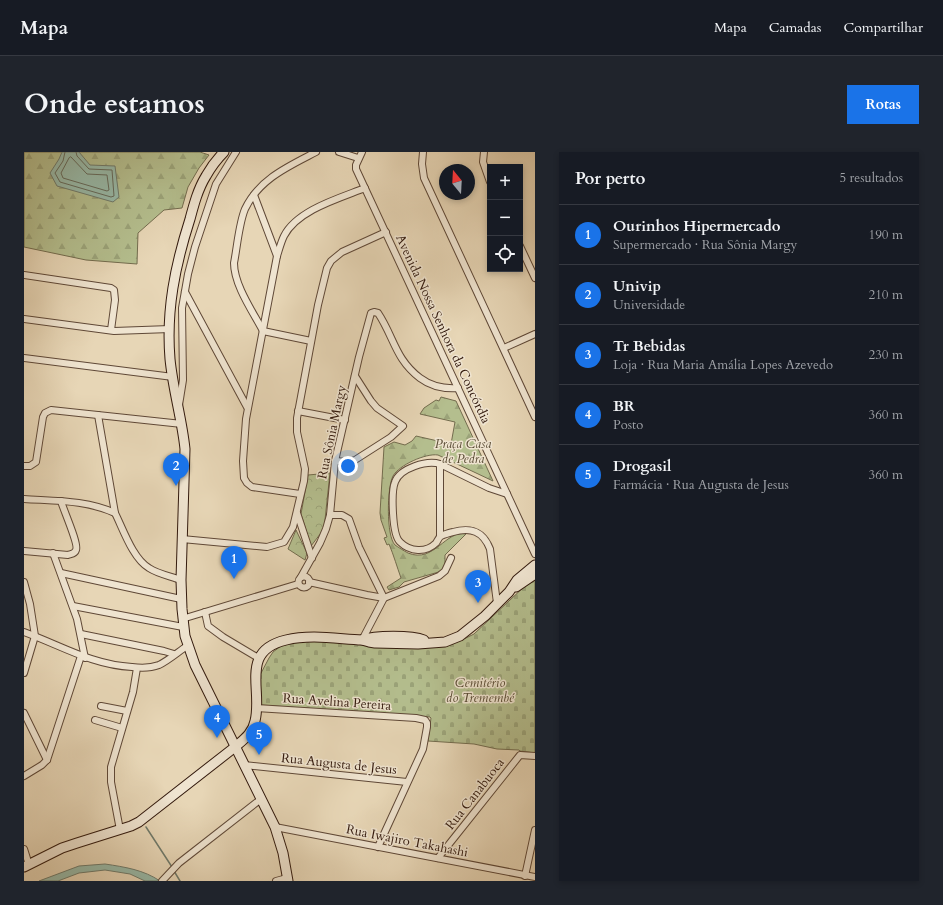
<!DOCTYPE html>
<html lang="pt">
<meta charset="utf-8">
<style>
body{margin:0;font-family:Cardo,serif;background:#20242c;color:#f1f3f6}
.controls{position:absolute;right:12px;top:12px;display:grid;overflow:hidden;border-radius:0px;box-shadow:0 2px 6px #0003}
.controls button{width:36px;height:36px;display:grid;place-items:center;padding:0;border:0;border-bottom:1px solid #363941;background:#171b24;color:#f1f3f6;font:20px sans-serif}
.compass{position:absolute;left:415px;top:12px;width:36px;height:36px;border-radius:50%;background:#171b24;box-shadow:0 2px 6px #0003;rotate:342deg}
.you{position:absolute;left:324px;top:314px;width:14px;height:14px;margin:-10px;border:3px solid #fff;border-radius:50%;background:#1a73e8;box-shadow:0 0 0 6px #1a73e833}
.badge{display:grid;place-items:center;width:26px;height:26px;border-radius:50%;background:#1a73e8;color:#fff;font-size:13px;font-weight:700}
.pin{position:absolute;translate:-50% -33px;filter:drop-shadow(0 1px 2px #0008)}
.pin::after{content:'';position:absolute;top:21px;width:14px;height:12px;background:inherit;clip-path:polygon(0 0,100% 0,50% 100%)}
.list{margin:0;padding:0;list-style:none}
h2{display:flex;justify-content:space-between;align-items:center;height:52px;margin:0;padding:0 16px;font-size:17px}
h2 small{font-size:13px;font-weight:400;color:#9ea1a6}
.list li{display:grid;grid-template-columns:26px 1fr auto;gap:12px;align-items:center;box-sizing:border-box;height:60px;padding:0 16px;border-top:1px solid #363941}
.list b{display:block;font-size:15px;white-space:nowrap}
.list p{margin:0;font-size:13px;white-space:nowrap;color:#9ea1a6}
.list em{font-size:13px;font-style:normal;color:#9ea1a6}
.icon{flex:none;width:22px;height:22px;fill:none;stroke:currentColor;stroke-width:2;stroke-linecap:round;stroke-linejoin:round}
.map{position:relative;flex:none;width:511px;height:729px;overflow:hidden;border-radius:0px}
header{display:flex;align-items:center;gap:24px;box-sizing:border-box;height:56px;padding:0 20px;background:#171b24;border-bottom:1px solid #363941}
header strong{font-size:19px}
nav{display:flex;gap:22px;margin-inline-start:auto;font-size:14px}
.intro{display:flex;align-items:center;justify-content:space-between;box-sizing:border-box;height:96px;padding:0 24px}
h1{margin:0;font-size:28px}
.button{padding:10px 18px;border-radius:0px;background:#1a73e8;color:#fff;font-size:14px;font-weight:700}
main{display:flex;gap:24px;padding:0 24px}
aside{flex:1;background:#171b24;border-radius:0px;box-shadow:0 2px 6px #0003}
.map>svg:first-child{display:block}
.forest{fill:url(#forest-firs);stroke:#736c4e}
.cemetery{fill:url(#cemetery-stones);stroke:#736c4e}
.park{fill:url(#park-crowns);stroke:#736c4e}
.water{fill:#98baa9;stroke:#6f7a6b}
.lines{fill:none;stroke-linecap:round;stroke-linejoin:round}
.shore{stroke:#656a5b;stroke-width:1}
.stream{stroke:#6f7a6b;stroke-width:1.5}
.minor-casing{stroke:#5f4837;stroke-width:8}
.secondary-casing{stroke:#32190d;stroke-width:11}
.minor{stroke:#efe4d0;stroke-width:6}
.secondary{stroke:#efe4d0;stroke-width:9}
.labels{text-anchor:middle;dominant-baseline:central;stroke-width:3;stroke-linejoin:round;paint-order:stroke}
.street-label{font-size:13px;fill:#32190d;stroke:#efe4d0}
.park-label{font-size:13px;font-style:italic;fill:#594b34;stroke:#efe4d0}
</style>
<header>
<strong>Mapa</strong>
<nav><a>Mapa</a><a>Camadas</a><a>Compartilhar</a></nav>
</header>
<div class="intro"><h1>Onde estamos</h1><a class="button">Rotas</a></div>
<main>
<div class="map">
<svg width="511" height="729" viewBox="0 0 511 729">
<defs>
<pattern id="forest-firs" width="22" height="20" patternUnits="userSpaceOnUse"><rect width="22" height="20" fill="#b4be8e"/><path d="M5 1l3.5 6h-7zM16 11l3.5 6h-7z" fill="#9ba379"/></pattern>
<pattern id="cemetery-stones" width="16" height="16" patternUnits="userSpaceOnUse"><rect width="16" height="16" fill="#b4be8e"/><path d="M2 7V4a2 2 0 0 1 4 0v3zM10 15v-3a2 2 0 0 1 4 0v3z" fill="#9ba379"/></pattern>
<pattern id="park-crowns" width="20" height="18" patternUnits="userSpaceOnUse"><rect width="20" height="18" fill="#b4be8e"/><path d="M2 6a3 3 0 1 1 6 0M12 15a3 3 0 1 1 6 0" fill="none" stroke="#9ba379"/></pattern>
</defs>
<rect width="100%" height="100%" fill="#e7d6b6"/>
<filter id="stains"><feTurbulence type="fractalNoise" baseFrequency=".005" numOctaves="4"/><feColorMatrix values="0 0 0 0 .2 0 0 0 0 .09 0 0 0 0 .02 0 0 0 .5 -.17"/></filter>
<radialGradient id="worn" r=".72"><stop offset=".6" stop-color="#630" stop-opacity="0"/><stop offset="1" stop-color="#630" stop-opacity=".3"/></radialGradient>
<g class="forest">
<polygon points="0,0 176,0 185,3 175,16 164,35 158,56 140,58 114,81 113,112 62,108 0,95"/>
<path d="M417 245 432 249 469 329 414 303C402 301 375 313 369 324 363 335 362 384 371 393 374 395 380 399 384 401 410 412 422 377 442 382L421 403V412L418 419 380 430 375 435 365 438 363 435 377 426C373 415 370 404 365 392L363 393 360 386 363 385 357 368 356 361 360 295 370 290 381 293 388 289 392 284 427 292 431 270 396 262 400 256 412 248 415 249Z"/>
</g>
<polygon class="cemetery" points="511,427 511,601 496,599 495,598 473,597 450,592 404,589 407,566 406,565 237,553 236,523 245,506 249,500 257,494 276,489 424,492 442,486 450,482 503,432"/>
<g class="park">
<polygon points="306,321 300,377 287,394 277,362 284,323"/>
<polygon points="272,378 283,401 281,408 264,397"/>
</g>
<g class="water">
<polygon points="38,0 55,0 66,13 91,14 95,45 89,50 33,34 26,21 35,7"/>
<path d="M81 712C101 715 120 718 136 729H121L106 722 81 718 55 721 34 729H15L55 714Z"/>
</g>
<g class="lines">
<g class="shore">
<polyline points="41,0 39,9 31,21 36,30 87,45 90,44 88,18 65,17 53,4 52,0"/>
<polygon points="47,5 63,22 83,23 85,38 83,39 39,26 37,21 45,6"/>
</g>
<g class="stream">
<polyline points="122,675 148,715"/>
<polyline points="150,719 156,729"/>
</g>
<g class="minor-casing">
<g id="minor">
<polyline points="315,0 334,6"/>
<polyline points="338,0 332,13 332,17 511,402"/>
<polyline points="399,0 398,12 400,26 511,265"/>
<polyline points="460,0 459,10 466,30"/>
<polyline points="230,43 253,104"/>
<polyline points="496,94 511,126"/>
<polyline points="0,123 87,136 90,138 91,148 87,178"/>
<polyline points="161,140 223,255"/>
<polyline points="0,167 90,179 146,177"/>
<path d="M287 189 239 179C229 160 210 133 210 111 213 96 215 71 221 57 235 27 265 14 292 0"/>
<polyline points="480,196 511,182"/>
<polyline points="0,206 149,225"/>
<polyline points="155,253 159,228 158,156 164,122 171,95 192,32 212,0"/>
<polyline points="274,259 321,268"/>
<polyline points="74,263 91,361"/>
<polyline points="311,309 324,310 331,308 367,285 379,274 353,256 347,249 331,224"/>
<polyline points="0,314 6,314 12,310 19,265 21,261 27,258 158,272"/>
<path d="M276 342 228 335 223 331 220 326 219 309 222 267 253 104C255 98 257 90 260 84 273 58 316 46 341 36"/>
<path d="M0 347C31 349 63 348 91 361 99 377 109 407 125 416 134 422 146 424 157 428"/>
<polyline points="273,361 288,406"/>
<polyline points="306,363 318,363 325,367 335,395 360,446 338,488"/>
<polyline points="416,384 416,312"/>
<polyline points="158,387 243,395 260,390 269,375 280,329 281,317 273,280 273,266 294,153 303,116 307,109 318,100 362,80"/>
<path d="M0 399 44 403C47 402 51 402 52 398 55 392 39 357 37 349"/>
<polyline points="29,401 53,467 61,506"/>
<polyline points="37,421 157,447"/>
<circle cx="280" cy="430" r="5.5"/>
<path d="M277 425 296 391 302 377 306 363 311 309 335 205 347 161 350 160 354 161C370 185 371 207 396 226 408 235 420 237 434 236"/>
<polyline points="0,430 6,452 11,484 0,521"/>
<polyline points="285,430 343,443 360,446 415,424 421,419 427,406"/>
<path d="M473 451 466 397C459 379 447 375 429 380 425 381 421 382 417 384 415 385 414 388 412 391 402 401 386 400 376 390 368 383 367 340 371 330 376 316 403 308 416 312L465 336 483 342"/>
<polyline points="49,454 159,475"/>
<polyline points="181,460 184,474 199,485 236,507"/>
<polyline points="158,467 274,432"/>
<path d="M0 480C36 493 68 513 108 515 116 516 127 516 135 513 145 508 154 500 163 494"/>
<polyline points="57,482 140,499 150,502"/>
<polyline points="77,554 103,559"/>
<polyline points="232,556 392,566 401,568 403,571 403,575 399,597 354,695"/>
<polyline points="0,561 23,608"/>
<polyline points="71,568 98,576"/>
<polyline points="220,613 383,630"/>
<polyline points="0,624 18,613 23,608 57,504"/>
<polyline points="251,675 511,725"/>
<polyline points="96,678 87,630 87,615 109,540 113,516"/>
<polyline points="0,697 5,713"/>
<polyline points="414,706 496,603 511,604"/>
<polyline points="501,724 511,678"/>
<polyline points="138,729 155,711 237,647"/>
<polyline points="252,729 263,726"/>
</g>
</g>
<g class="secondary-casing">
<g id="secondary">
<path d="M200 0C193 7 187 15 182 24 174 37 170 52 166 67 151 114 142 158 146 207 149 238 158 267 161 297L157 428 158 457 161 484 171 513 251 675 259 701 264 729"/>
<polyline points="492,435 511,422"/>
<path d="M338 488C351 483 388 483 400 488"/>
<path d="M0 715 38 696 53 691 107 674 115 670 211 595C219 588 229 581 231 569 239 538 215 499 262 488 287 482 314 487 338 488L345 490 351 491 394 492 421 490 436 484 461 464 485 440 493 428 511 413"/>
</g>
</g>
<use href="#minor" class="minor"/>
<use href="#secondary" class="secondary"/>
</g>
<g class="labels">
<g class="street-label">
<text transform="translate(419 177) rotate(65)">Avenida Nossa Senhora da Concórdia</text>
<text transform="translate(308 280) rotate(-78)">Rua Sônia Margy</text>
<text transform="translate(313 550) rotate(4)">Rua Avelina Pereira</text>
<text transform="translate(315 612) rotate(6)">Rua Augusta de Jesus</text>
<text transform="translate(451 642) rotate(-52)">Rua Canabuoca</text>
<text transform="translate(383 689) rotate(11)">Rua Iwajiro Takahashi</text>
</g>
<g class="park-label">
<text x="439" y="292">Praça Casa<tspan x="439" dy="15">de Pedra</tspan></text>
<text x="456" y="531">Cemitério<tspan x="456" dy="15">do Tremembé</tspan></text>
</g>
</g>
<rect width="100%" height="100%" filter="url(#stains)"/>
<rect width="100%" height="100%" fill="url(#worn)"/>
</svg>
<div class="controls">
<button>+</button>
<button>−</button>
<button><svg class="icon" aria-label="locate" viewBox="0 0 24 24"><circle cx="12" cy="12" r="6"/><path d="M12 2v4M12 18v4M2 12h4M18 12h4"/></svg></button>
</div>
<svg class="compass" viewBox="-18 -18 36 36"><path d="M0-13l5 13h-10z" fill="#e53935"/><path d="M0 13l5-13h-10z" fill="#9ea1a6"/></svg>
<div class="you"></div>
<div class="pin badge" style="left:210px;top:427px">1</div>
<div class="pin badge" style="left:152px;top:334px">2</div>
<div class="pin badge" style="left:454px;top:451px">3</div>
<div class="pin badge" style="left:193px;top:586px">4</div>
<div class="pin badge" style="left:235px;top:603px">5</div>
</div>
<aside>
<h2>Por perto<small>5 resultados</small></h2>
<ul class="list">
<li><span class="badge">1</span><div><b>Ourinhos Hipermercado</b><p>Supermercado · Rua Sônia Margy</p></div><em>190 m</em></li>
<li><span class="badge">2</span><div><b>Univip</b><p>Universidade</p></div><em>210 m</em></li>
<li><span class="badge">3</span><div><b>Tr Bebidas</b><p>Loja · Rua Maria Amália Lopes Azevedo</p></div><em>230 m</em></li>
<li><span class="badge">4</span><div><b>BR</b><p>Posto</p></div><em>360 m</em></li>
<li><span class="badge">5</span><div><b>Drogasil</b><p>Farmácia · Rua Augusta de Jesus</p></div><em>360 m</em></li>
</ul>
</aside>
</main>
